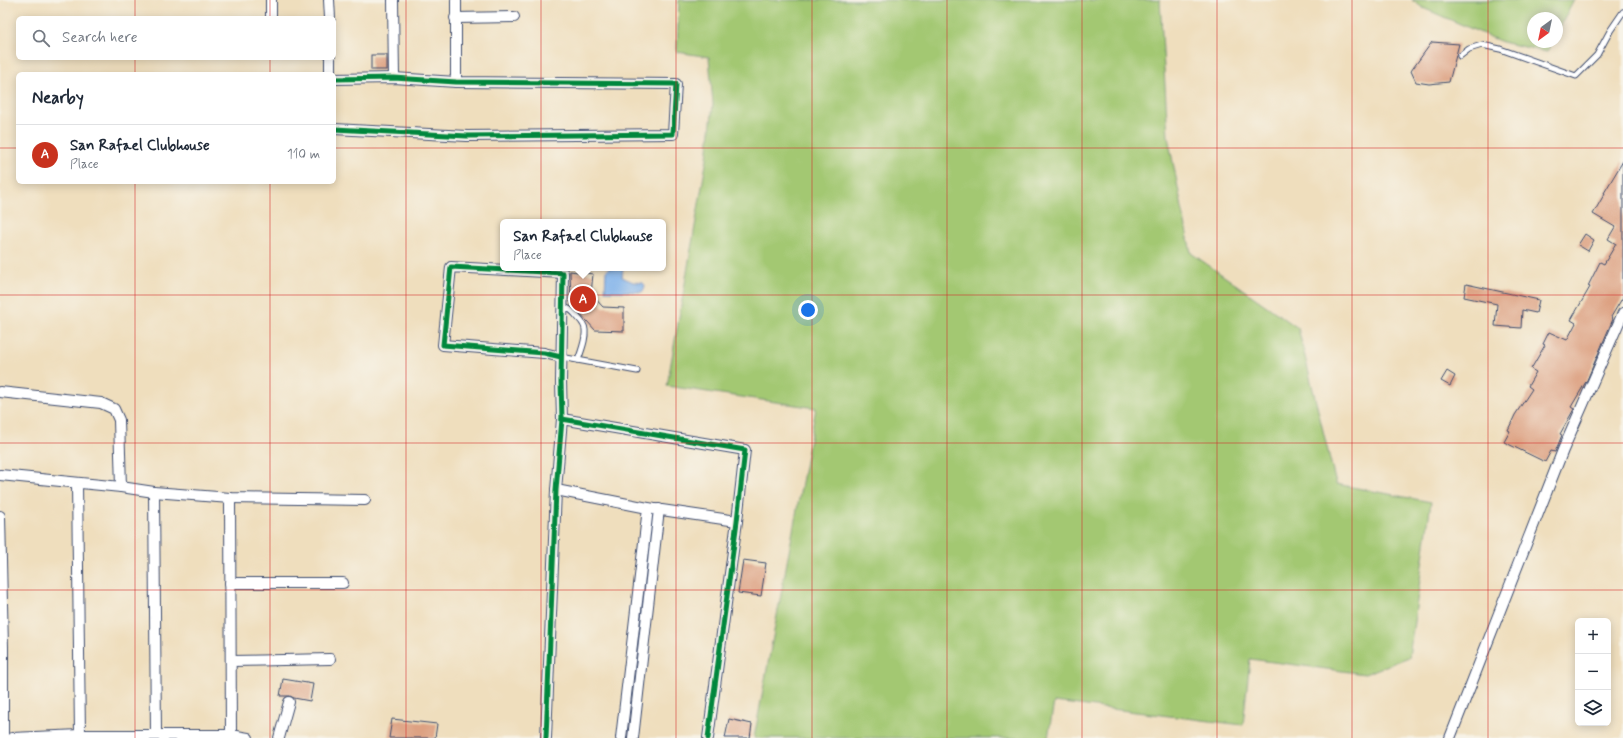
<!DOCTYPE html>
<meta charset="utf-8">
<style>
body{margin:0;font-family:Mynerve,sans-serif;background:#f6f6f7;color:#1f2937}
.controls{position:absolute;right:12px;bottom:12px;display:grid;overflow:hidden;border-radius:6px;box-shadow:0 2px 10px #0003}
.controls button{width:36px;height:36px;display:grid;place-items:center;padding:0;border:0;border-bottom:1px solid #e0e1e3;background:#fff;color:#1f2937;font:20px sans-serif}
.compass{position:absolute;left:1527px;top:12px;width:36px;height:36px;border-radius:50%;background:#fff;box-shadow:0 2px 10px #0003;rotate:213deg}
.you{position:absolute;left:808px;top:310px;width:14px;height:14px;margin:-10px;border:3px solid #fff;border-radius:50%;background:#1a73e8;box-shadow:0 0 0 6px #1a73e833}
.badge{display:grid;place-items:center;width:26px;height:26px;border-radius:50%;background:#c8321e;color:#fff;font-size:13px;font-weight:700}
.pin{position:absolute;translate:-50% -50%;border:2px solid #fff;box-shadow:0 1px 4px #0006}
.popup{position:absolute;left:500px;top:219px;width:166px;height:52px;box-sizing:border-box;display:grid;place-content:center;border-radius:6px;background:#fff;filter:drop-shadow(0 1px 3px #0005);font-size:13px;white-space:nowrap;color:#747a83}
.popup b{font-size:15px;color:#1f2937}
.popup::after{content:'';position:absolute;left:50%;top:100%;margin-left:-8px;border:8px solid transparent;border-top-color:#fff}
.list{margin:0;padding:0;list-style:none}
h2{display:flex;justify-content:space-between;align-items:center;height:52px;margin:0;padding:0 16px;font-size:17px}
h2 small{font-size:13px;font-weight:400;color:#747a83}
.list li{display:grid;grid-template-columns:26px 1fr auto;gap:12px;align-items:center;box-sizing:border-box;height:60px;padding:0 16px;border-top:1px solid #e0e1e3}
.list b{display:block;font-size:15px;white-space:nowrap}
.list p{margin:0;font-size:13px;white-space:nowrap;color:#747a83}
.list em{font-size:13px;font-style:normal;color:#747a83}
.icon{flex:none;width:22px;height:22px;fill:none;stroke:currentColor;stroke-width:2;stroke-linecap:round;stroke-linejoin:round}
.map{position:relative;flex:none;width:1623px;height:738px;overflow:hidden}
.search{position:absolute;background:#fff;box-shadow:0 2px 10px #0003;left:16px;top:16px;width:320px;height:44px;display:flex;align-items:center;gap:10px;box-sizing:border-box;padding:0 14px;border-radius:6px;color:#747a83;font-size:15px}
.panel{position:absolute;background:#fff;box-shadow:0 2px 10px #0003;left:16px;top:72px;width:320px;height:112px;border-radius:6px}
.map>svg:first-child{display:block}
.green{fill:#a3c872;stroke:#5f7c68}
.water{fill:#7eb1eb;stroke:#4c70a4}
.building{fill:#dda182}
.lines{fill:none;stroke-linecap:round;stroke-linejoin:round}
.lane-casing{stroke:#3b496c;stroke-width:7}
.street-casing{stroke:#3b496c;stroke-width:12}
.lane{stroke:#fff;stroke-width:5}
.street{stroke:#fff;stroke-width:10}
.cycleway-casing{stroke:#f7f3e8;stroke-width:8}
.cycleway{stroke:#00873e;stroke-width:5}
.grid{fill:none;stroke:#d62828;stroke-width:1;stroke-opacity:0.55}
</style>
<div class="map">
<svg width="1623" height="738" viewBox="0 0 1623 738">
<rect width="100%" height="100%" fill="#f7f3e8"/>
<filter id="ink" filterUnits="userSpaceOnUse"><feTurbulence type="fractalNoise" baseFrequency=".025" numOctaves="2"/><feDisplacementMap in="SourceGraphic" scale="8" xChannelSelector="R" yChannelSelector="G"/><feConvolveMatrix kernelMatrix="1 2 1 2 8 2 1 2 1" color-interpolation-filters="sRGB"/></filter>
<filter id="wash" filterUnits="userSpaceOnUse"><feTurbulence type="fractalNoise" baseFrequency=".012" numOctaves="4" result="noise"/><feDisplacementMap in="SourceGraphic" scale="16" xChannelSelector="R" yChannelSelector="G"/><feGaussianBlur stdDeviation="0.9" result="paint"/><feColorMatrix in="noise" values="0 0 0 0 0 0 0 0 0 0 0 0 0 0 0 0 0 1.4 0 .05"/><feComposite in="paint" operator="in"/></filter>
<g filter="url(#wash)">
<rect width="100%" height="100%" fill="#efdebd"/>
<g class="green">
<polygon points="679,0 1160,0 1168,137 1191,253 1298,328 1336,484 1431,502 1409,657 1365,674 1250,659 1243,725 1054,702 1048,738 754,738 816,408 667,386 707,158 713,104 709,57 677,52"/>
<polygon points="1412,0 1574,0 1557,33 1557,18 1533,18 1533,42 1552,42 1547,52 1502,42 1423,8"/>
</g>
<polygon class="water" points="609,268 623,268 622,277 633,282 643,283 645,285 644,290 642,292 605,291 606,271"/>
<g id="blocks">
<g class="building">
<polygon points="1432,42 1459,44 1449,82 1429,84 1416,82 1411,71"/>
<rect x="371" y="55" width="16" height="15"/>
<polygon points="1623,161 1623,297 1611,317 1613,319 1587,380 1571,407 1574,409 1560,434 1562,435 1555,452 1551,451 1545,462 1504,442 1510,431 1508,430 1515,415 1532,389 1528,386 1536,372 1531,369 1545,345 1543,344 1549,332 1567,340 1576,323 1571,320 1590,287 1588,286 1600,262 1604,264 1616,244 1608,239 1615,227 1593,214 1605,193 1604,193"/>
<polygon points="1585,234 1594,240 1588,251 1578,245"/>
<polygon points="570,271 593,274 591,294 603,307 624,308 624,331 595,330 571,303"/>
<polygon points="1466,284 1539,300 1536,313 1522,310 1521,328 1495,326 1497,304 1464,297"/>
<polygon points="1447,371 1455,376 1450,386 1441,381"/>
<polygon points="743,560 766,563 761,596 738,593"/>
<polygon points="283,679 313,684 310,701 294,698 290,696 280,696"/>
<polygon points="392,719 437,724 435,738 389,738"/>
<polygon points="729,719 752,724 750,738 725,738"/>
</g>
</g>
</g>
<g filter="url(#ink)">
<use href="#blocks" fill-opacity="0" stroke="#3b496c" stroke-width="1"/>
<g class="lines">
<g class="lane-casing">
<g id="lane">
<polyline points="1460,56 1469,49 1482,45 1500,49 1576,76 1597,55 1610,31 1623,12"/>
<path d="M562 308C568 307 571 310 575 314 577 317 581 320 583 324 589 332 581 352 578 360"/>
<polyline points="561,357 637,371"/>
</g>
</g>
<g class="street-casing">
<g id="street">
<polyline points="329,0 330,18"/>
<polyline points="393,0 394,78"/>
<polyline points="456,0 456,82"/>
<polyline points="271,18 271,0"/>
<polyline points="455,18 514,17"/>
<polyline points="330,58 330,74"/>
<polyline points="334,79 394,78 456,82 676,84 673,134 467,136 334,129"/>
<polyline points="0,392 101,403 114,409 119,420 121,487"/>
<polyline points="562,419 745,450 737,521 708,738"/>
<polyline points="0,475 121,487 154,492 230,498 365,500"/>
<polyline points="77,483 80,735"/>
<polyline points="556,490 648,508 737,521"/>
<polyline points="154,492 156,735"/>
<polyline points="230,498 231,735"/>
<polyline points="0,516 3,647 3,738"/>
<polyline points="230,583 343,583"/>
<polyline points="231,661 330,659"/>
<polyline points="12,738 80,735 231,735 248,738"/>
<polyline points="279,738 289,702"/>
<polyline points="546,738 556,490 562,419 561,381 563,273 451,267 443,345 544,353 561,357"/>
<polyline points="621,738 648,508"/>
<polyline points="633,738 659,509"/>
<polyline points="1450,738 1563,450 1623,313"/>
</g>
</g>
<use href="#lane" class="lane"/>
<use href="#street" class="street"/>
<g class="cycleway-casing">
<g id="cycleway">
<polyline points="334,79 394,78 456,82 676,84 673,134 467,136 334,129"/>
<polyline points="562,419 745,450 737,521 708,738"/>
<polyline points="546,738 556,490 562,419 561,381 563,273 451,267 443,345 544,353 561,357"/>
</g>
</g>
<use href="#cycleway" class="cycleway"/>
</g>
</g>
<path class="grid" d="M135 0V18M270 0V18M406 0V738M541 0V738M676 0V738M812 0V738M947 0V738M1082 0V738M1217 0V738M1352 0V738M1488 0V738M135 58V74M270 58V74M0 148H18M334 148H1623M135 182V738M270 182V738M0 295H1623M0 443H1623M0 590H1623"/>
</svg>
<div class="controls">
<button>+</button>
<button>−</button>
<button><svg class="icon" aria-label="layers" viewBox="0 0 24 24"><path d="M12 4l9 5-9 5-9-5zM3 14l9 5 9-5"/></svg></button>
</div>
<svg class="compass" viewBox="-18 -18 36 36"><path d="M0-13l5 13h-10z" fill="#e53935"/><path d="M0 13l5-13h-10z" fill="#747a83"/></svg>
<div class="you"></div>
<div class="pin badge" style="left:583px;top:299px">A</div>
<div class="popup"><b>San Rafael Clubhouse</b>Place</div>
<div class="search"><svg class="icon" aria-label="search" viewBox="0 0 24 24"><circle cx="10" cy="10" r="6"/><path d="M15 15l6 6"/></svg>Search here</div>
<section class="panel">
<h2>Nearby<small></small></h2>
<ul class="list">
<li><span class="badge">A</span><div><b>San Rafael Clubhouse</b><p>Place</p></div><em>110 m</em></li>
</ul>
</section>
</div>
